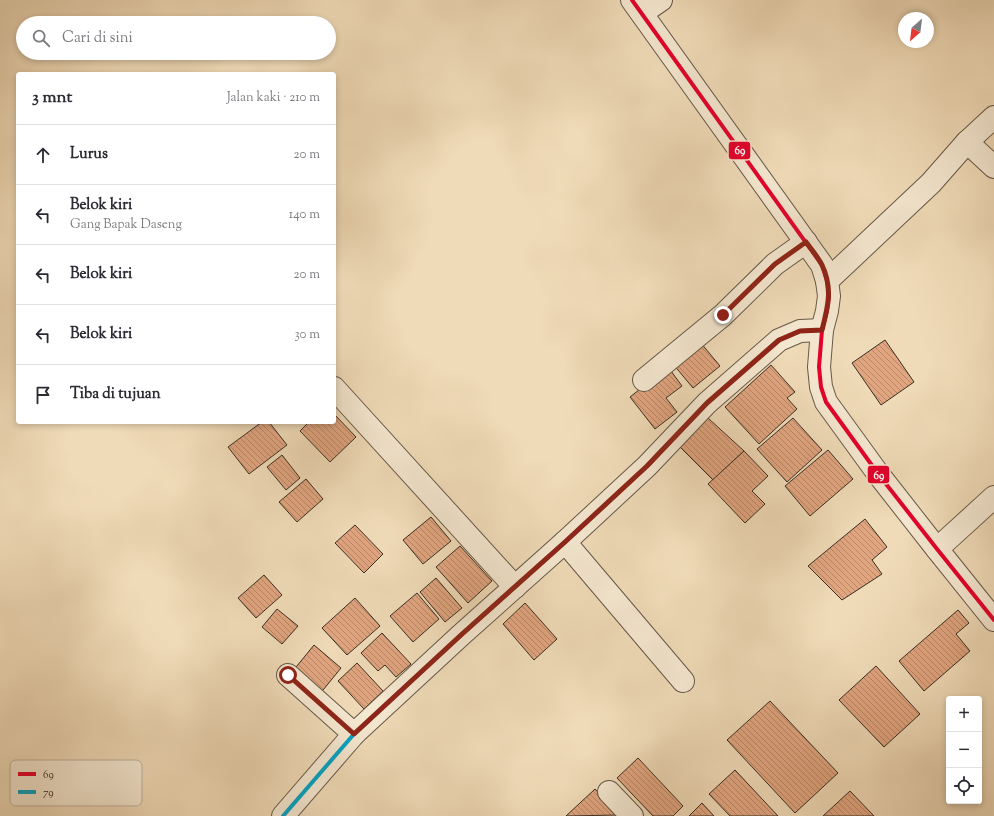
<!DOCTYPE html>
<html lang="id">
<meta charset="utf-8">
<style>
body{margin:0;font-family:"Sorts Mill Goudy",serif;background:#f2f2f3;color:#2b2b33}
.controls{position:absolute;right:12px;bottom:12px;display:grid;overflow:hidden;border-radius:4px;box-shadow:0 2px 6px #0003}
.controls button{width:36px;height:36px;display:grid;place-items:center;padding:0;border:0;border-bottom:1px solid #e1e1e2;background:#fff;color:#2b2b33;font:20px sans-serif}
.compass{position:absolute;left:898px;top:12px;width:36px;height:36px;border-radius:50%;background:#fff;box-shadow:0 2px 6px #0003;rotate:208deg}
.stop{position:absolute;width:12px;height:12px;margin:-9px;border:3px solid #8f2418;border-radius:50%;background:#fff}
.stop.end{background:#8f2418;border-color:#fff;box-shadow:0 1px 4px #0008}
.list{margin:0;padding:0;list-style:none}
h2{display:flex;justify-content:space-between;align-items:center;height:52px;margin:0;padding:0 16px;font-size:17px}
h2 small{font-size:13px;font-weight:400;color:#7c7c81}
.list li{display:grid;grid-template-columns:26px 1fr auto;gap:12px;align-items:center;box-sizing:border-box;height:60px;padding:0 16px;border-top:1px solid #e1e1e2}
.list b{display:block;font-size:15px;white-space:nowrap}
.list p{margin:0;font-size:13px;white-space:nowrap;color:#7c7c81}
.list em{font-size:13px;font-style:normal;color:#7c7c81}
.icon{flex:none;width:22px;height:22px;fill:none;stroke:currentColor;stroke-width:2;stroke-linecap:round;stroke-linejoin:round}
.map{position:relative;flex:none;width:994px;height:816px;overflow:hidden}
.search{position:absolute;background:#fff;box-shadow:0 2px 6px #0003;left:16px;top:16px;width:320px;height:44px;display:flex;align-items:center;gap:10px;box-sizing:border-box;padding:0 14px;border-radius:22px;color:#7c7c81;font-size:15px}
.panel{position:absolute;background:#fff;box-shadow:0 2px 6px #0003;left:16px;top:72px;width:320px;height:352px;border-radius:4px}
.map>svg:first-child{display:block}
.building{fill:url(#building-back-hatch);stroke:#392e23}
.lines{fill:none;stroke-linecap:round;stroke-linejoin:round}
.minor-casing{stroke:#675948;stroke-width:24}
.tertiary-casing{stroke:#675948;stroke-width:24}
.minor{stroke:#f5e8d1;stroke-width:22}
.tertiary{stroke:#f5e8d1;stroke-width:22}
.bus-1-casing{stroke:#f5e8d1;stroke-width:7}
.bus-2-casing{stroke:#f5e8d1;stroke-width:7}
.bus-1{stroke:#e4002b;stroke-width:4}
.bus-2{stroke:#03a3c5;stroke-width:4}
.route{stroke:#8f2418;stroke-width:5}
.key{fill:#f5e8d1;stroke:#bdb09d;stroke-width:1}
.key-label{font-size:11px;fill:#392e23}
.line-badge{stroke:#f5e8d1;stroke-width:1.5}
.badge-label{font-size:11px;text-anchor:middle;font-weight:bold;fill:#fff}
</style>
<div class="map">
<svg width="994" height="816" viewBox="0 0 994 816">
<defs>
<pattern id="building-back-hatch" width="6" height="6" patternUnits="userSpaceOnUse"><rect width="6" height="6" fill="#e1a580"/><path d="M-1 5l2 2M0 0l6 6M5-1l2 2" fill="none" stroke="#b78768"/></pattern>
</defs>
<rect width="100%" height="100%" fill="#f0dbb8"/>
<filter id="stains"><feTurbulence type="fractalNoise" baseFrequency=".005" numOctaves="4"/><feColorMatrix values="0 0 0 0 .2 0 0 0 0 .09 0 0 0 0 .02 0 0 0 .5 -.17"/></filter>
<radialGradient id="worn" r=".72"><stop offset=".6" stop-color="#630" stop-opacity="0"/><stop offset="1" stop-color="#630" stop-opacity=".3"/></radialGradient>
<g class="building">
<polygon points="885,340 914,382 881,405 852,363"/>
<polygon points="700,342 720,366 693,388 673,364"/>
<polygon points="771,365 795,392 787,398 797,409 759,444 725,407"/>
<polygon points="668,367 682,386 666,398 677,412 655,429 630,397"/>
<polygon points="334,414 356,437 330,462 300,431 309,422 334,422"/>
<polygon points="708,418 744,451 713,480 680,447"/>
<polygon points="793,418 822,450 787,482 757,449"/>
<polygon points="262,422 269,422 287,445 249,474 228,447"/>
<polygon points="828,450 853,479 810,516 785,486"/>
<polygon points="744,451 768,476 752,491 765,504 745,523 708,484"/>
<polygon points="282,455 300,478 286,490 267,467"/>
<polygon points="306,479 323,499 297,522 279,502"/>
<polygon points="431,517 451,541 423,564 403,540"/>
<polygon points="865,519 887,547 872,560 882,574 842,600 808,566"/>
<polygon points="355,525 383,554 364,573 335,543"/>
<polygon points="460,546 492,581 468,603 436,567"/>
<polygon points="264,575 282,595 256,618 238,598"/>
<polygon points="436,578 462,608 445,622 420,592"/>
<polygon points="417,593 439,619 413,642 390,616"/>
<polygon points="355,598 380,626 347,655 322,628"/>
<polygon points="525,603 557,639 534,660 503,624"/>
<polygon points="277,609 298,626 282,644 262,627"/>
<polygon points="958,610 969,623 956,634 970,651 924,691 899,661"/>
<polygon points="382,633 411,664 396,677 385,665 378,671 361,653"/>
<polygon points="314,645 341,668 319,695 292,672"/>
<polygon points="357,663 383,691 364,709 338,681"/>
<polygon points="876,666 920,714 884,747 839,700"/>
<polygon points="770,701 838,773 795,813 727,740"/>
<polygon points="638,758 683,806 673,816 653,816 617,778"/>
<polygon points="735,770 778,816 730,816 709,794"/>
<polygon points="595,789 619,815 566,816"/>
<polygon points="850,791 874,816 823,816"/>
<polygon points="702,803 714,816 689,816"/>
</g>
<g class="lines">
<g class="minor-casing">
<g id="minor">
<polyline points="642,13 661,0"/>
<polyline points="967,142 994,167"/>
<polyline points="827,281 931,183 967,142 994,117"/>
<polyline points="644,380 723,315 775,264 806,242"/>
<polyline points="334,388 515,587"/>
<polyline points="565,542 683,681"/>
<polyline points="937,549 994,497"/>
<polyline points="288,675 354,734"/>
<polyline points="609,792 632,816"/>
<polyline points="283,816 354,734 461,635 565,542 647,466 707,403 779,340 800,331 822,330"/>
</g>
</g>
<g class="tertiary-casing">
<polyline id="tertiary" points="632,0 822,265 827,281 829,296 827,311 822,330 819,367 821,387 826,402 879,475 937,549 994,620"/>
</g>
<use href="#minor" class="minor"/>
<use href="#tertiary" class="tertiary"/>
<g class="bus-1-casing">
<polyline id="bus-1" points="632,0 822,265 827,281 829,296 827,311 822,330 819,367 821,387 826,402 879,475 937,549 994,620"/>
</g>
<g class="bus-2-casing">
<polyline id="bus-2" points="283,816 354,734 461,635 565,542 647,466 707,403 779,340 800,331 822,330"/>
</g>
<use href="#bus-1" class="bus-1"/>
<use href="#bus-2" class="bus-2"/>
</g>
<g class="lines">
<path class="route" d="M288 675 354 734 461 635 565 542 647 466 707 403 779 340 800 331 822 330C828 307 833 288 822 265 818 257 811 249 806 242L775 264 723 315"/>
</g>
<rect x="10" y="760" width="132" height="46" rx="6" class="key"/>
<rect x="18" y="772" width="18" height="4" fill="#e4002b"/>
<rect x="18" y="790" width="18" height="4" fill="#03a3c5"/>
<g class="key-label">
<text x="43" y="778">69</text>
<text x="43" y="796">79</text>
</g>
<g class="line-badge">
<rect x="728" y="141" width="23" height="19" rx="4" fill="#e4002b"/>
<rect x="867" y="465" width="23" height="19" rx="4" fill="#e4002b"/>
</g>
<g class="badge-label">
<text x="740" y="154">69</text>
<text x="879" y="479">69</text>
</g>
<rect width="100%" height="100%" filter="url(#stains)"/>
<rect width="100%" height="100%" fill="url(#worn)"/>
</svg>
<div class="controls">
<button>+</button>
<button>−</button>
<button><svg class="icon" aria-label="locate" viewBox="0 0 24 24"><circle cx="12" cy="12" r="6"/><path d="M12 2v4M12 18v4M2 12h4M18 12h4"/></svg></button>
</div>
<svg class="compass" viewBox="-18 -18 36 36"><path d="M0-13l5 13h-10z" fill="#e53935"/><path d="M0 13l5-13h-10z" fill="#7c7c81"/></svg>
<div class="stop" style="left:288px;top:675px"></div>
<div class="stop end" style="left:723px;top:315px"></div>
<div class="search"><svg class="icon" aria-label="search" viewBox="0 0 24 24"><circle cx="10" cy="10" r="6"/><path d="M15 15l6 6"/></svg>Cari di sini</div>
<section class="panel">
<h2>3 mnt<small>Jalan kaki · 210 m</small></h2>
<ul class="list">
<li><svg class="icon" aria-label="ahead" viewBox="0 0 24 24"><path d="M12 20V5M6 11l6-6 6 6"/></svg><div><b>Lurus</b></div><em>20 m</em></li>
<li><svg class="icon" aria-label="left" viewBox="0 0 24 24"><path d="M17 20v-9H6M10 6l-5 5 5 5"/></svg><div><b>Belok kiri</b><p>Gang Bapak Daseng</p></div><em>140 m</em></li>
<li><svg class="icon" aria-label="left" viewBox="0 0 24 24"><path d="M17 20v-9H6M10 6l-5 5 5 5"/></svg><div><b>Belok kiri</b></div><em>20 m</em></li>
<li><svg class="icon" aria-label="left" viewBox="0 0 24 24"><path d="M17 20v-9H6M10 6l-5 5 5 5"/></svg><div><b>Belok kiri</b></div><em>30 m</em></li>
<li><svg class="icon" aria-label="arrive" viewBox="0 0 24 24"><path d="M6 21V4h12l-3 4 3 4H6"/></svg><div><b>Tiba di tujuan</b></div></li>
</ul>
</section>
</div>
